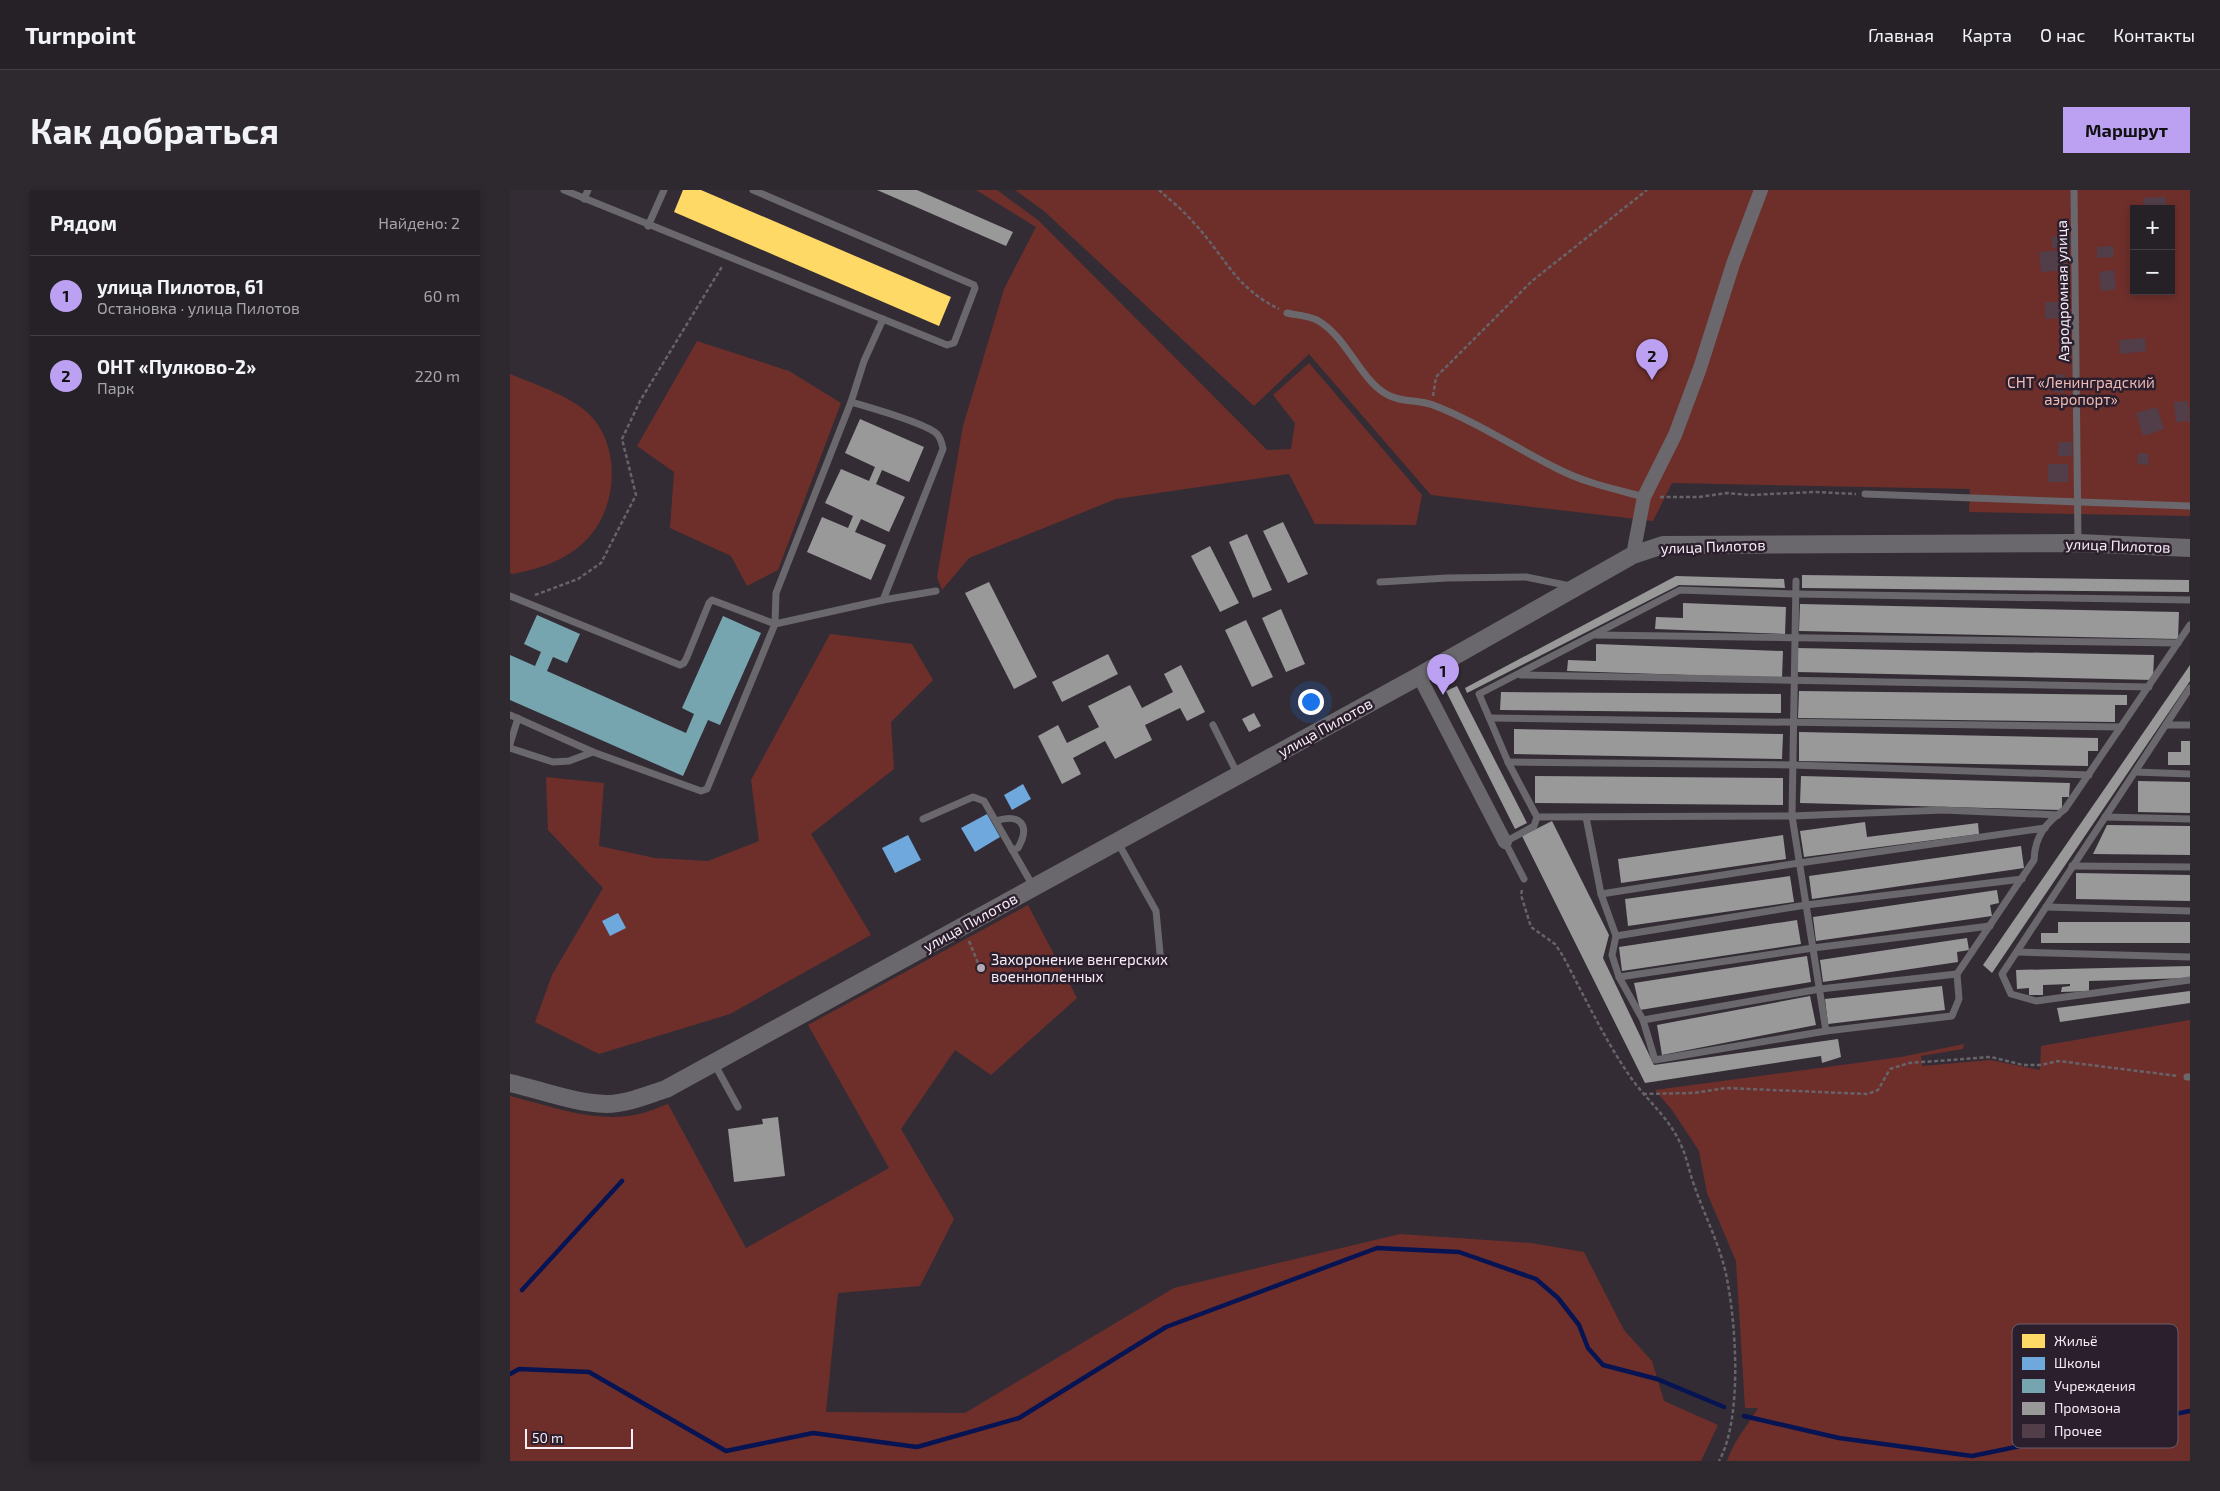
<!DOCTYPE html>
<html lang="ru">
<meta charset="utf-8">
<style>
body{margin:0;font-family:"Exo 2",sans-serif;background:#2e292f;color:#f1f3f6}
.controls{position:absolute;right:15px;top:15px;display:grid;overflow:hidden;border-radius:0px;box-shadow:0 2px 8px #0003}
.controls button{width:45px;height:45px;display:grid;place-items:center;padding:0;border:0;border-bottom:1px solid #423e44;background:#262127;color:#f1f3f6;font:25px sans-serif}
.scale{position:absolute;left:15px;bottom:12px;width:108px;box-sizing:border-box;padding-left:5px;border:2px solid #f6edf6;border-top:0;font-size:14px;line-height:18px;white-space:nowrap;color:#f6edf6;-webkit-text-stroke:4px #2c1f2d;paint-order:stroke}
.you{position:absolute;left:800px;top:511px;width:18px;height:18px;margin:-12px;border:4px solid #fff;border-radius:50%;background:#1a73e8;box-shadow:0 0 0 8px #1a73e833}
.badge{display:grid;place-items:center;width:32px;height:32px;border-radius:50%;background:#bca0f2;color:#111;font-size:16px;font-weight:700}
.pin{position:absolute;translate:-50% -41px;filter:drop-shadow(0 1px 2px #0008)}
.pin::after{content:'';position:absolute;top:26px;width:18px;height:15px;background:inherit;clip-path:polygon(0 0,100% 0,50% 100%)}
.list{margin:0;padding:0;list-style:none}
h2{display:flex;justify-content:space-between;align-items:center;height:65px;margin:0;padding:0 20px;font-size:21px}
h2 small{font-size:16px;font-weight:400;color:#a4a3a7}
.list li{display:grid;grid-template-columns:32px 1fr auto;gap:15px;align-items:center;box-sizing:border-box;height:80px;padding:0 20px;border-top:1px solid #423e44}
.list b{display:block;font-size:19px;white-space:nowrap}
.list p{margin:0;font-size:16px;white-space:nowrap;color:#a4a3a7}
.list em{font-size:16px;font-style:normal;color:#a4a3a7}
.map{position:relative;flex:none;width:1680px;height:1271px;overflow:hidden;border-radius:0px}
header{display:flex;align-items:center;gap:30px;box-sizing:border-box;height:70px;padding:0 25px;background:#262127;border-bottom:1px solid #423e44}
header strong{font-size:24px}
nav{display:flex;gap:28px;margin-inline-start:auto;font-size:18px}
.intro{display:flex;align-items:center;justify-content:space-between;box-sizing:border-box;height:120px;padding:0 30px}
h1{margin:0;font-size:35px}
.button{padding:12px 22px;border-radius:0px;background:#bca0f2;color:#111;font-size:18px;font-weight:700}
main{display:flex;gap:30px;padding:0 30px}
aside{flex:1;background:#262127;border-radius:0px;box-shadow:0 2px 8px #0003}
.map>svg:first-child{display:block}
.green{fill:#6e2f2b;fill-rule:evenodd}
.homes{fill:#ffd966}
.schools{fill:#6fa8dc}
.public{fill:#76a5af}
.industry{fill:#999}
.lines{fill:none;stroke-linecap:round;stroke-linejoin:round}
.stream{stroke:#061453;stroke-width:4.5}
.building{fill:#513e49}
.path{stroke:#676369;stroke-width:2.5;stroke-dasharray:4 2.5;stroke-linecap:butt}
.service{stroke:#6a686c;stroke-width:7}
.minor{stroke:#6a686c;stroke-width:14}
.tertiary{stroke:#6a686c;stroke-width:18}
.poi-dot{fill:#b2a9b2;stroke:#2c1f2d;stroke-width:2}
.labels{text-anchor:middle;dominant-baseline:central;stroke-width:5;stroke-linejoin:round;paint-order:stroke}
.street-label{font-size:15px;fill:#f6edf6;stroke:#2c1f2d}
.park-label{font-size:15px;fill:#efbab4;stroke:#2c1f2d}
.poi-label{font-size:15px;fill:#f6edf6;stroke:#2c1f2d;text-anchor:start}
.key{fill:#2c1f2d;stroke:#695d69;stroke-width:1}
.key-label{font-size:14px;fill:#f6edf6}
</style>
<header>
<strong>Turnpoint</strong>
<nav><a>Главная</a><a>Карта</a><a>О нас</a><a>Контакты</a></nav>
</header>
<div class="intro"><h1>Как добраться</h1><a class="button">Маршрут</a></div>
<main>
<aside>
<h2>Рядом<small>Найдено: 2</small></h2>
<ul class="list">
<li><span class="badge">1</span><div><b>улица Пилотов, 61</b><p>Остановка · улица Пилотов</p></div><em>60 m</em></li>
<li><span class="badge">2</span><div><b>ОНТ «Пулково-2»</b><p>Парк</p></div><em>220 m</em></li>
</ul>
</aside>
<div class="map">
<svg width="1680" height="1271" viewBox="0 0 1680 1271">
<rect width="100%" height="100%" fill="#332c34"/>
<g class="green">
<polygon points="466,0 487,0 529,31 757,260 781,259 785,233 763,205 799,173 912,305 906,335 805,334 779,284 606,309 459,368 432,400 427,387 453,236 494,99 526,37"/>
<path d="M505 0H1680V326L1459 322 1460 299 1162 293 1143 331 921 305 799 164 744 216 534 21ZM1624 19H1661V101H1624Z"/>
<polygon points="187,151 279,181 331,213 268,380 237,396 221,366 160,338 164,282 127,256"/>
<path d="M0 184C26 195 69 208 86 232 112 268 105 325 72 354 54 371 25 380 2 384L0 383Z"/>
<polygon points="320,444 402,454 423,490 381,532 384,579 301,644 361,745 220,824 89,864 25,832 42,785 93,698 38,640 36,587 94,593 89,656 145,668 198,671 249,651 241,590"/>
<path d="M518 715 567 808 481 885 445 860 391 939 444 1029 410 1096 328 1103 316 1222 455 1223 664 1098 890 1044 1021 1053 1074 1062 1114 1140 1142 1171 1154 1211 1208 1235 1191 1271H0V906C40 916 87 934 129 924 139 922 149 917 158 914L236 1058 379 978 298 835Z"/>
<path d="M1680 830V1271H1217C1224 1250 1237 1237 1248 1218H1235L1226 1071 1197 1003 1189 961 1162 920 1145 900 1391 867 1454 854 1453 859 1411 866 1412 876 1480 870 1530 880 1531 856Z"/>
</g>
<polygon class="homes" points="173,0 191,0 441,107 429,136 164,22"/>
<g class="schools">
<polygon points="513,594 521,609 502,620 494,605"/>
<polygon points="477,624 490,647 465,662 451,638"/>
<polygon points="398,645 411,670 385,683 372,658"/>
<polygon points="108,723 116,738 100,746 92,731"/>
</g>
<polygon class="public" points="27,425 70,444 57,473 43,467 37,481 176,543 184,524 172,518 213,426 251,443 210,535 198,530 173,586 0,510 0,465 25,476 31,462 14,454"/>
<g class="industry">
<polygon points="367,0 407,0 503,42 496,56"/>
<polygon points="350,229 414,257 399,292 372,280 366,294 395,307 379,342 351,329 345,342 376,355 361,390 297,362 312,327 338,338 343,326 315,313 331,279 359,291 365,277 335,263"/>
<polygon points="773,332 798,384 778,393 753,341"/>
<polygon points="737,344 762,400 743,408 719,352"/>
<polygon points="700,356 729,413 710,422 681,366"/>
<polygon points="1292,385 1679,390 1679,402 1292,398"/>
<polygon points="1166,386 1274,389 1275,398 1169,395 957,503 955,498"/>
<polygon points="479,392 527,487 504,499 455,403"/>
<polygon points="1173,413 1276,417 1275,444 1145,439 1146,427 1173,428"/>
<polygon points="1290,414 1669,422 1668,449 1289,441"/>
<polygon points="771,419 795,474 776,482 752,428"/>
<polygon points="736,430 763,487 742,497 715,440"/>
<polygon points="1086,454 1273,461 1272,488 1057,481 1058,470 1086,471"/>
<polygon points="1287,458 1644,465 1643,490 1287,482"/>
<polygon points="598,464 608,484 552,512 542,492"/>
<polygon points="671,475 695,522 677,531 670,518 635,535 642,550 605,569 595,551 563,568 571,584 552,594 528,546 548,535 557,553 589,537 578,516 620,495 632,518 663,502 654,484"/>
<polygon points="1680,475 1680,491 1482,783 1473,775"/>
<polygon points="947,496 1017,633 1005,639 936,501"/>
<polygon points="1289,501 1617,505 1617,515 1605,515 1605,532 1288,528"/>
<polygon points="991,502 1271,504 1271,523 990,520"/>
<polygon points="744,523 751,536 739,542 732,529"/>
<polygon points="1004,539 1273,544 1272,569 1004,564"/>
<polygon points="1289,542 1588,548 1588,561 1578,561 1578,576 1289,571"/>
<polygon points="1671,551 1680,551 1680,575 1658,575 1658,562 1671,562"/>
<polygon points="1025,586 1273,588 1273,615 1025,613"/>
<polygon points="1291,586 1560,593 1559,607 1552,607 1552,620 1290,613"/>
<polygon points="1628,591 1680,592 1680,623 1628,622"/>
<polygon points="1042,631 1099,745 1093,768 1144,875 1328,849 1331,867 1312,873 1311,866 1135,893 1012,646"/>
<polygon points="1355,632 1357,647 1468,633 1469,644 1294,667 1290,641"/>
<polygon points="1597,635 1680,636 1680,665 1583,664"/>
<polygon points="1273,645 1276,669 1111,693 1108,669"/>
<polygon points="1511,656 1514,678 1302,709 1299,686"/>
<polygon points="1566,683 1680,685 1680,711 1566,709"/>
<polygon points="1280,686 1284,712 1118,736 1115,709"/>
<polygon points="1487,700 1489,713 1480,715 1482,726 1306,751 1303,727"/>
<polygon points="1287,730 1291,754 1112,781 1109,757"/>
<polygon points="1548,732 1680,732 1680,753 1531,753 1531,743 1548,743"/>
<polygon points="1457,748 1459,760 1447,762 1448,772 1313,792 1310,770"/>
<polygon points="1297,766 1301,792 1130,820 1124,793"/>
<polygon points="1680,776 1680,788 1579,791 1579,801 1551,802 1552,797 1560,796 1560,794 1533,795 1533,805 1519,805 1519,798 1507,799 1506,780"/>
<polygon points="1432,796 1435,820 1318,834 1315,809"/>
<polygon points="1680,801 1680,813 1550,832 1547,818"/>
<polygon points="1300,806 1306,835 1152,865 1147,835"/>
<polygon points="268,927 275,986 224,992 218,939 253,934 252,929"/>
</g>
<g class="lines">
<g class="stream">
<polyline points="12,1100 112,991"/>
<polyline points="0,1184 9,1179 79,1182 216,1261 303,1243 407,1257 509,1228 656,1137 867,1058 949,1062 1026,1089 1048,1108 1069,1135 1078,1158 1093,1175 1147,1189 1214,1217"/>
<polyline points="1234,1226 1329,1248 1462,1266 1680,1221"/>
</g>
</g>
<g class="building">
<polygon points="1656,7 1656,19 1634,19 1633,8"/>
<polygon points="1560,45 1562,56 1542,58 1541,47"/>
<polygon points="1603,56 1604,67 1587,68 1587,57"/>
<polygon points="1555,60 1557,80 1531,82 1529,62"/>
<polygon points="1604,80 1606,99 1591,101 1589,82"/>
<polygon points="1535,112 1550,112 1550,128 1535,129"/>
<polygon points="1635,148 1636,161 1610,164 1609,150"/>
<polygon points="1543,184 1556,185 1554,203 1541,201"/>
<polygon points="1678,211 1680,231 1666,232 1664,212"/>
<polygon points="1647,217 1654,239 1633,246 1626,223"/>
<rect x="1548" y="252" width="14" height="14"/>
<polygon points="1628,263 1639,264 1638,275 1627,274"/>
<rect x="1538" y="274" width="20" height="18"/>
</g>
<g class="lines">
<g class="path">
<path d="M649 0C660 10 673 20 683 32 716 67 723 96 769 119"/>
<polyline points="923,206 926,187 1022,91 1137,0"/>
<polyline points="1150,307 1189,307 1217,303 1239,305 1305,302 1346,304"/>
<polyline points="25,405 68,389 91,373 126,305 112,249 130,211 213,75"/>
<path d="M1012 700 1011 705 1021 737 1045 754 1053 766C1074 806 1094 848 1119 885 1136 910 1159 927 1171 955 1177 968 1179 981 1184 995 1194 1024 1209 1053 1216 1084 1226 1131 1233 1228 1209 1271"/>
<polyline points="459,751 470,778"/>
<polyline points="1133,904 1184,903 1216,898 1357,904 1368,900 1380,879 1399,873 1481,867 1513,875 1531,875 1548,871 1668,886"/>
</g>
<g class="service">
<polyline points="54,0 437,155 444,153 465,98 464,95 243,0"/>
<polyline points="1564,0 1568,352"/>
<polyline points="74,9 78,0"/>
<polyline points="138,36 154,0"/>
<path d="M777 123C786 125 799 126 807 130 837 147 849 188 876 204 891 213 908 209 923 215 967 232 1006 258 1048 279 1075 293 1105 299 1134 307"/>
<path d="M373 129 354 171 341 212C358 217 416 233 427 244 431 248 432 254 433 259L373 410"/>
<polyline points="1355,304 1680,316"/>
<polyline points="1286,391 1282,626 1316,841"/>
<polyline points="870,392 937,388 1016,387 1060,396"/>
<polyline points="0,406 170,475 174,473 177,467 199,413 202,410 265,434 373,410 426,401"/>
<polyline points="1086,445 1668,453"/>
<polyline points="1011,485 1639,497"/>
<polyline points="1680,498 1492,784 1501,804 1526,811 1680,790"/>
<polyline points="0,525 83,562 191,601 197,599 265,434 266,403 341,212"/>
<polyline points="980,528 1611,537"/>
<polyline points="703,535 728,585"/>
<polyline points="1656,535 1680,535"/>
<polyline points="0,554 8,528"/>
<polyline points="0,558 43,572 59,571 83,562"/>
<polyline points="998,572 1283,575 1579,585"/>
<polyline points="1625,582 1680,584"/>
<polyline points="1548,625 1433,620 1282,626 1027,627 998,572 969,504 1170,400 1285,404 1680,410"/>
<path d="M1076 627 1091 704 1106 746 1102 765 1109 787 1133 830 1145 870 1316 841 1442 826 1449 809 1447 784 1524 670C1525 645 1536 633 1555 619L1680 435"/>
<polyline points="1595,627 1680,629"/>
<polyline points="413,629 463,607 474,611 523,696"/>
<path d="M486 631C510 623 521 635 508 658L502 660"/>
<polyline points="607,651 646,721 651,773"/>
<polyline points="1562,676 1680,677"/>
<polyline points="1014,689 995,652 1024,636 1027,627"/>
<polyline points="1091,704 1289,673 1535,638"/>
<polyline points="1536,717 1680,721"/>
<polyline points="1106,746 1296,715 1512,689"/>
<polyline points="1507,762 1680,767"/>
<polyline points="1109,787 1303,758 1480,736"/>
<polyline points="1133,830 1310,799 1447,784"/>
<polyline points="204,873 228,917"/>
<polyline points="1677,887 1680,887"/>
</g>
<g class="minor">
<polyline points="1123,365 1134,307 1165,245 1190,178 1223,74 1251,0"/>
<polyline points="909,486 995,652"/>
</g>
<path class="tertiary" d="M0 893C31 900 64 913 96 914 117 914 137 905 156 899L909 486 1123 365 1153 355 1568 353 1680 358"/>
</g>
<circle class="poi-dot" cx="471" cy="778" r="5"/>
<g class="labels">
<g class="street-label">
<text transform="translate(1552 101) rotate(-91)">Аэродромная улица</text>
<text transform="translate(1608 355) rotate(2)">улица Пилотов</text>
<text transform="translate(1203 356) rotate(-2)">улица Пилотов</text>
<text transform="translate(815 537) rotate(-29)">улица Пилотов</text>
<text transform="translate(460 732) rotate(-29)">улица Пилотов</text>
</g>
<g class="park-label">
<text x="1571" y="192">СНТ «Ленинградский<tspan x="1571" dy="17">аэропорт»</tspan></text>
</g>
<g class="poi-label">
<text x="481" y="769">Захоронение венгерских<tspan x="481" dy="17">военнопленных</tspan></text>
</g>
</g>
<rect x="1502" y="1134" width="166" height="124" rx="8" class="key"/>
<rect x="1512" y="1144" width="23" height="14" fill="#ffd966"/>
<rect x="1512" y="1167" width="23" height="13" fill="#6fa8dc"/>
<rect x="1512" y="1189" width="23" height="14" fill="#76a5af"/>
<rect x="1512" y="1212" width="23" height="13" fill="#999"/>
<rect x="1512" y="1234" width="23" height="14" fill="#513e49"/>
<g class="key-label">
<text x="1544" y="1156">Жильё</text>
<text x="1544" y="1178">Школы</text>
<text x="1544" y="1201">Учреждения</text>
<text x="1544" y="1223">Промзона</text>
<text x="1544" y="1246">Прочее</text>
</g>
</svg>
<div class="controls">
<button>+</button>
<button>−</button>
</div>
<div class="scale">50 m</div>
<div class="you"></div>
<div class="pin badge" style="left:933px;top:505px">1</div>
<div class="pin badge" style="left:1142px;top:190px">2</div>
</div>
</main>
